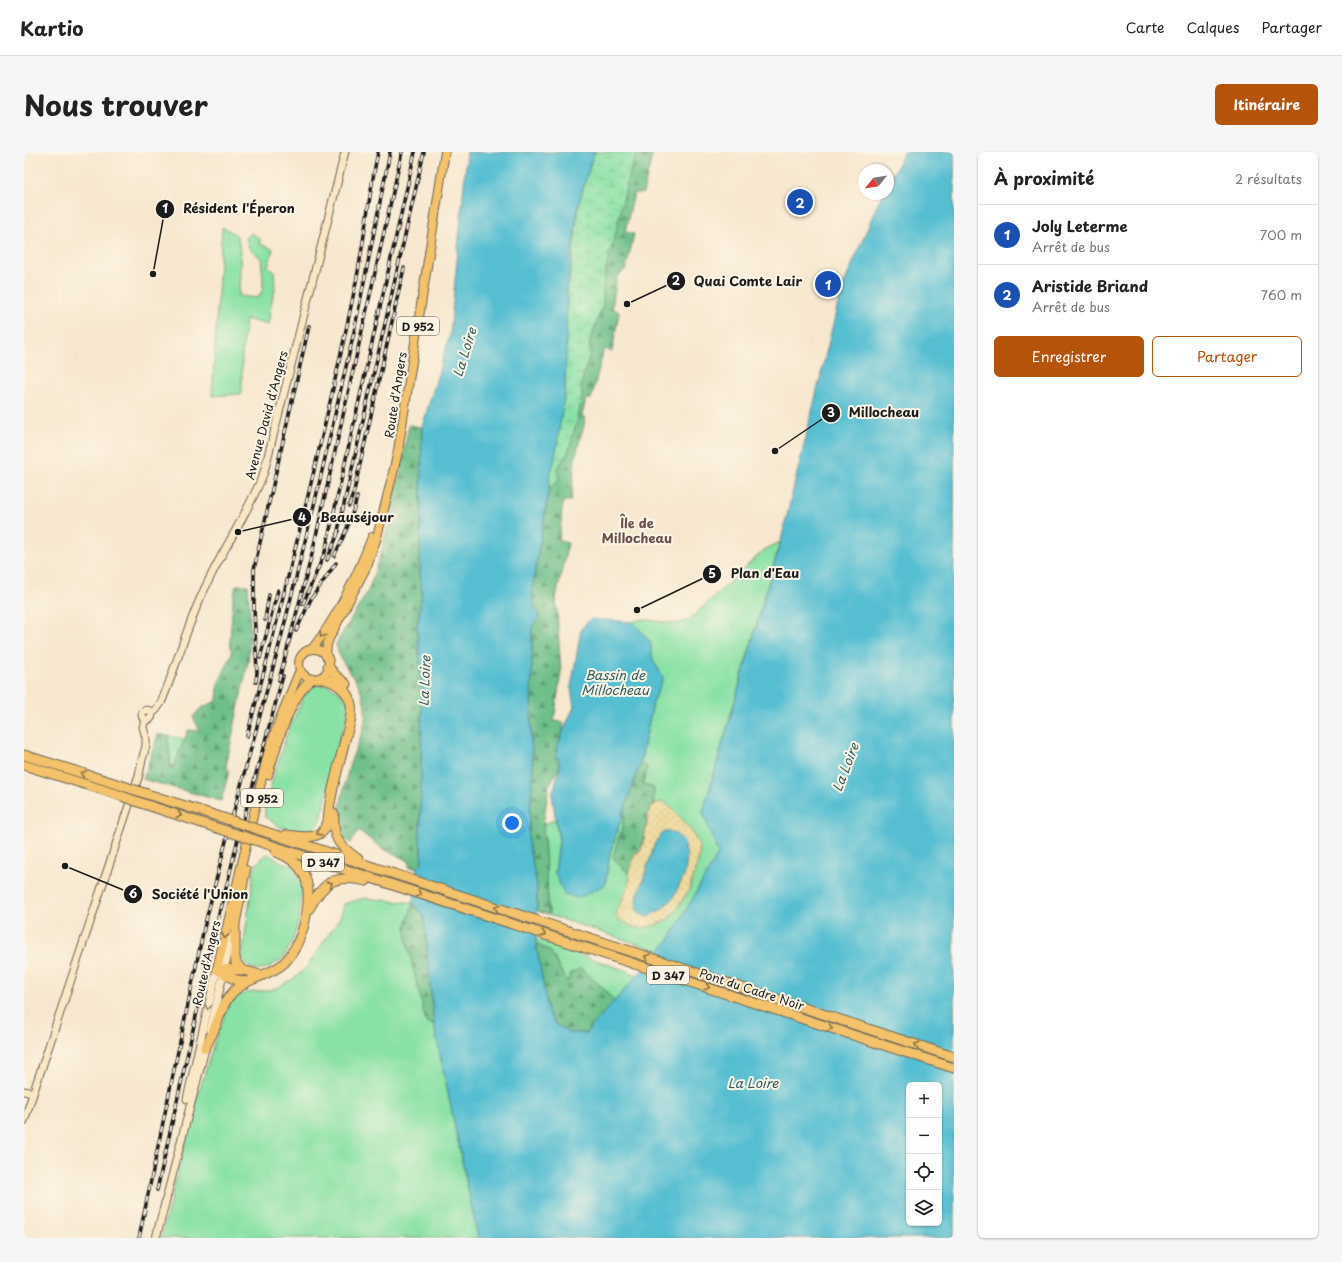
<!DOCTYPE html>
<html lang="fr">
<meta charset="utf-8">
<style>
body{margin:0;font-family:"Playpen Sans",sans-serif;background:#f6f6f6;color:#222}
.controls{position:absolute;right:12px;bottom:12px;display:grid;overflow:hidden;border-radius:6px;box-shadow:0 1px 3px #0004}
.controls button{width:36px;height:36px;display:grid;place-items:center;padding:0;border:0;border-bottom:1px solid #e0e0e0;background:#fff;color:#222;font:20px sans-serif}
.compass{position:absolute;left:834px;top:12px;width:36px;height:36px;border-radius:50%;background:#fff;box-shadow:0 1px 3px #0004;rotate:240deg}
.you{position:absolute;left:488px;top:671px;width:14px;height:14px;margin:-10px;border:3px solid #fff;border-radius:50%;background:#1a73e8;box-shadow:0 0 0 6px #1a73e833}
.badge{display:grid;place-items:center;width:26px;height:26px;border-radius:50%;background:#b45309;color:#fff;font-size:13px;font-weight:700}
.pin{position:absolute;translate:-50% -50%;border:2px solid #fff;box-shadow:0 1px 4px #0006}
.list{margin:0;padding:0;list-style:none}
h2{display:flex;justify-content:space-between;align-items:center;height:52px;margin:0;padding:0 16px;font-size:17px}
h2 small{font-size:13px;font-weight:400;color:#767676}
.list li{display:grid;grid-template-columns:26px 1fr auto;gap:12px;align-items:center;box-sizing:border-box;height:60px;padding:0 16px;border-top:1px solid #e0e0e0}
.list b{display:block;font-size:15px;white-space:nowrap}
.list p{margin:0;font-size:13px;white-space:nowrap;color:#767676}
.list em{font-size:13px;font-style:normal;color:#767676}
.actions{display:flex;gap:8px;padding:12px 16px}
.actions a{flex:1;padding:9px 0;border:1px solid #b45309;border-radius:6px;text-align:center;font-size:14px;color:#b45309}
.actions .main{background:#b45309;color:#fff}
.icon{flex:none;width:22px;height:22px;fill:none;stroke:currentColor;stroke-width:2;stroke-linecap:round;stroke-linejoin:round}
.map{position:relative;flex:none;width:930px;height:1086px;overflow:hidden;border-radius:6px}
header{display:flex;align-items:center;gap:24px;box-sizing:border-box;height:56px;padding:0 20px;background:#fff;border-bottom:1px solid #e0e0e0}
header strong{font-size:19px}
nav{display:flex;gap:22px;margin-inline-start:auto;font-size:14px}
.intro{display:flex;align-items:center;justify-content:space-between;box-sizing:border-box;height:96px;padding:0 24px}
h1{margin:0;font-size:28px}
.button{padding:10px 18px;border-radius:6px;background:#b45309;color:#fff;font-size:14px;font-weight:700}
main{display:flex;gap:24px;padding:0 24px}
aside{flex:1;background:#fff;border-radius:6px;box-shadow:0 1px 3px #0004}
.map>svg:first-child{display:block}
.green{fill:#88e1a5;stroke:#527e60}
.forest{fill:url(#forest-firs);stroke:#456e53}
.wetland{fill:url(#wetland-marsh);stroke:#527e60}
.sand{fill:url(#sand-dots);stroke:#857b5d;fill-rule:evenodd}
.water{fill:#54bed1;stroke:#386d76;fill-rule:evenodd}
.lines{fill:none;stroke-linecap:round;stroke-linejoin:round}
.secondary-casing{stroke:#69635a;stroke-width:9}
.primary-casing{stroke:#69635a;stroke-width:10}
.highway-casing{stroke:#69635a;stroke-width:11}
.secondary{stroke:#fae7c3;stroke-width:7}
.primary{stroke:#f3c26a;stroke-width:8}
.highway{stroke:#f3c26a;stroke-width:9}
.rail-casing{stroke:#1c1c1c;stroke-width:3.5}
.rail{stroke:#fcf5e5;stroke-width:2;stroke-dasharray:6;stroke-linecap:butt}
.highway-bridge-casing{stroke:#69635a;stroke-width:11;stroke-linecap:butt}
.highway-bridge{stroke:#f3c26a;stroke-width:9}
.oneway{stroke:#886f43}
.oneway2{stroke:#968c78}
.labels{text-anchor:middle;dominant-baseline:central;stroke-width:4;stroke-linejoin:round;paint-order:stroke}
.shield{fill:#fcf5e5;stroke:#5f5d58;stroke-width:1}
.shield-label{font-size:11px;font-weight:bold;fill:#1c1c1c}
.street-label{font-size:12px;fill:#1c1c1c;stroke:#fcf5e5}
.water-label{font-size:13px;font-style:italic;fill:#325d64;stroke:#fcf5e5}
.neighbourhood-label{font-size:13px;font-weight:bold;fill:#684f4b;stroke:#fcf5e5}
.leader{fill:none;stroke:#1c1c1c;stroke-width:1.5}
.callout-dot{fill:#1c1c1c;stroke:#fcf5e5;stroke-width:1.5}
.mark-label{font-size:12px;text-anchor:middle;font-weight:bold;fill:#fff}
.callout-label{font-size:13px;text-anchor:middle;font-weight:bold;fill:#1c1c1c;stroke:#fcf5e5;stroke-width:4;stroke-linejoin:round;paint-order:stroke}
</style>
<header>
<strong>Kartio</strong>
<nav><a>Carte</a><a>Calques</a><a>Partager</a></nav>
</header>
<div class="intro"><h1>Nous trouver</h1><a class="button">Itinéraire</a></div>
<main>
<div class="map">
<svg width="930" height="1086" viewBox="0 0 930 1086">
<defs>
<pattern id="forest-firs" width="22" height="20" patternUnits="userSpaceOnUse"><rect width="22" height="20" fill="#6ebf8a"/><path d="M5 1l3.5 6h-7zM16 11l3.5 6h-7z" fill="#5a9a70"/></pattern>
<pattern id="wetland-marsh" width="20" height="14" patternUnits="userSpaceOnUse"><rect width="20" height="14" fill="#88e1a5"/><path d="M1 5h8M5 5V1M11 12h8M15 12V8" fill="none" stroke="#75c08d"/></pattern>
<pattern id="sand-dots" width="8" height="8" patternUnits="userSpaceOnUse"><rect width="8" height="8" fill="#eeda9e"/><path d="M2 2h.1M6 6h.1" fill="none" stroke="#ccba88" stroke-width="1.8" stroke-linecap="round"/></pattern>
</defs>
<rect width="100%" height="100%" fill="#fcf5e5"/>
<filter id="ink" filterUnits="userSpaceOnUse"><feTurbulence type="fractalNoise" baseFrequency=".025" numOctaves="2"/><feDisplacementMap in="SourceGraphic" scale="8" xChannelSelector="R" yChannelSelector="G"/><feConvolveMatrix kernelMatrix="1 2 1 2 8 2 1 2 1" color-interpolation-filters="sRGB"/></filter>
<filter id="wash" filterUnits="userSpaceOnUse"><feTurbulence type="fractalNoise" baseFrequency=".012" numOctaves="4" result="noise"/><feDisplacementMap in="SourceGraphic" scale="16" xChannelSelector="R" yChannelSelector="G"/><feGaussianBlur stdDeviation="0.9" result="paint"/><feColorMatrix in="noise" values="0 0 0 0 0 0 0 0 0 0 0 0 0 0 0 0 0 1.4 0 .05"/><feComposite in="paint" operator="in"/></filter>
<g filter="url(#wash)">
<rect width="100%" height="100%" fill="#f7e7ce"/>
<g class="green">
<path d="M198 75C202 77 209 80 212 83 219 92 215 131 215 144L234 146 239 137V126L237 106 225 96 222 86 227 81 236 87V92L249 97 244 115 250 119 251 139 248 148 244 173 222 167 218 200V242L188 244Z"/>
<path d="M756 390 679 660 695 702 645 788 635 799 525 763 519 673 531 667 535 689 531 721 581 733 586 701 601 655 598 678 594 687 595 713C598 716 604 719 605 722 609 733 599 749 594 758L620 776 643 768 653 757 666 736 676 703 675 694 669 681 633 651 630 652 619 632 623 615 616 611 629 551 639 526 629 508 626 490 609 470 617 467 654 472 666 467 740 398Z"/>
<path d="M287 533H303L315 539 324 551 323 567 313 595 297 668 290 677C266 681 261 679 241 665V655L251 619 263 582 281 541Z"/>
<polygon points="144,584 161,587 150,615 147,614"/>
<polygon points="243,702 259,711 268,713 275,726 278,736 275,767 268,791 259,806 246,815 236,818 226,816 220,811 218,805 230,718 233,711"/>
<polygon points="340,746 389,751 382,775 402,870 410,873 454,1086 137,1086 169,959 191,888 206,850 215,842 251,837 272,825 282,816 311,773 317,763 320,752"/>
<polygon points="512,787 614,823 590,850 580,837 543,830 526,799 512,792"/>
</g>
<g class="forest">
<polygon points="613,0 629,0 619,41 610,41 601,80 610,82 602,117 593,125 588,156 595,160 588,200 580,197 567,247 562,247 558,264 562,266 551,306 547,349 539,349 535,389 544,391 532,446 537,520 530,569 539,570 539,579 532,598 536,615 525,633 519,673 525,763 513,759 513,733 504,690 509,617 507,586 508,475 514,467 514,460 509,452 508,438 525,336 535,329 533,316 544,301 558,244 557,233 560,220 567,200 565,192 579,152 579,133 583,111 592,79 604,26"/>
<path d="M385 273 398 275 396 422 398 440 393 476 398 537 396 685 398 711 393 716 385 715V709L359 697 334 678 327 691 315 685C314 656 319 636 327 609 334 589 343 579 341 556 340 548 337 537 333 530 324 517 315 508 312 492L345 437 358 397 376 319Z"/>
<polygon points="212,433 224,433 226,461 226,486 224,510 202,614 205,620 197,649 119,627 134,582 144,584 146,614 150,614 164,578 176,579 169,565 177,556 193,549 194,532 208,502 206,489 209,447"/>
<path d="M616 611 623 615 619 632 630 636V646L629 649 630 652C622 660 622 687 615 700L611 701 605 721 595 713 589 705 594 687 598 678 601 655Z"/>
<polygon points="389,751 400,764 410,873 402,870 383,790 382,775"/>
<polygon points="512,792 526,799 543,830 547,821 557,816 580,837 590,850 562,881 545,881 530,871 524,860"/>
</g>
<polygon class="wetland" points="570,0 613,0 604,26 592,79 583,111 579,133 579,152 565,192 567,200 560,220 557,233 558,244 553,269 544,301 533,316 535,329 525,336 525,325 530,311 532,294 541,240 543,138 548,112 554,54"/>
<path class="sand" d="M638 650 644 653 659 668 669 681 675 694 676 703 666 736 653 757 643 768 631 773 619 776 609 775 594 767 592 762 606 728 605 721 611 701 615 700 619 693 625 661 627 655 633 651ZM657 685 612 756 614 743 631 691Z"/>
<g class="water">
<path d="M443 0H570L554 54 543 138 541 240 530 311 525 325V336L508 438 509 452 514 460V467L508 475 507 586 509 617 504 690 513 733 512 792 524 860 530 871 545 881H562L645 788 694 702 679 660 757 388 817 139 854 51 859 42H864V31L874 13 880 0H930V1086H454L410 873 400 764 389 751 393 716 398 711 396 685 398 537 393 476 398 440 396 422 398 275 426 182ZM885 933H915V1071H885Z"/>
<polygon points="566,467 609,470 626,490 629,508 639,526 629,551 616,611 586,701 581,733 554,746 540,742 531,721 535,689 528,643 536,615 532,598 539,579 550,555 547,536 557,477"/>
<polygon points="643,679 652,682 660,690 663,704 661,722 649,746 638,757 623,765 616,762 612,757 614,743 631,691 637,683"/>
</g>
</g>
<g filter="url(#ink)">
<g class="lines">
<g class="secondary-casing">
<g id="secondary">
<circle cx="123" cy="563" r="5"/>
<path d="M128 561 132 558 137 551C153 513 163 472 182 434 200 395 225 360 240 320L321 0"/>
<polyline points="186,879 208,784"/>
<polyline points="0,939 9,941"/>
<polyline points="163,947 193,817"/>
<polyline points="0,969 115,623 118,608 122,594 122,586 119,575 121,567"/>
<polyline points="132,1086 182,893"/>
</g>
</g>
<g class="primary-casing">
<g id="primary">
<path d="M288 497C314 464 333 424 348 385"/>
<circle cx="290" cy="512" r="15"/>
<polyline points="302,504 303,493 305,487 344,412 353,385 368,325 374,299 393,178 421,0"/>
<path d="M244 623C252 596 266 544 288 527"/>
<polyline points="211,774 222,718"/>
<polyline points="193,817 244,601 255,569 276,518"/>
</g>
</g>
<g class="highway-casing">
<g id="highway">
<polyline points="304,514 311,523 322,532"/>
<polyline points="0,603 96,633"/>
<polyline points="0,613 92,642"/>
<polyline points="123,642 193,664"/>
<polyline points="120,652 190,675"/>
<path d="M310 662C308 688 316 694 335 708"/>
<polyline points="242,680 930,905"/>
<path d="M262 683C274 684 288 688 298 680 306 673 304 661 306 651 310 630 316 609 321 588 324 577 329 564 327 552 323 536 310 529 296 526"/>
<polyline points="240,691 930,916"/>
<path d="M285 757C300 729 311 722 342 729"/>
<polyline points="211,774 211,806 212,811 218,818"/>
<polyline points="193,817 218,818 237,823"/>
<polyline points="193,817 210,827 222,830"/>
<path d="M181 896C186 887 190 878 194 868 198 858 201 847 210 839 224 825 246 824 260 811 271 800 276 788 280 773 288 741 288 713 252 700"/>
</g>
</g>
<use href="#secondary" class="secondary"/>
<use href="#primary" class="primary"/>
<use href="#highway" class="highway"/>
<g class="rail-casing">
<g id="rail">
<polyline points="325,354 330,339 380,116"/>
<polyline points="313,383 400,0"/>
<path d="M310 404C320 385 328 366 333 345"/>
<polyline points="303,408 315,379"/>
<polyline points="279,452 301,400 305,382 391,0"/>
<polyline points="241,468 245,443"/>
<polyline points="272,479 287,447 312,411"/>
<polyline points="236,506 254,438"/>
<polyline points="255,528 288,402 378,0"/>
<polyline points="232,530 233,520 230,456 230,417 285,174"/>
<path d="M223 584C262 437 299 289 330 140 340 94 344 46 354 0"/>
<polyline points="197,757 214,687 259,524"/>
<polyline points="133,1038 197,753"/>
<polyline points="115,1086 138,975 180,776 204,681 257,486 292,345 330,180 366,0"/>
</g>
</g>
<use href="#rail" class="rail"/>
<g class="highway-bridge-casing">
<g id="highway-bridge">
<polyline points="96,633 123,642"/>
<polyline points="92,642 120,652"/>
<polyline points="193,664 242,680"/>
<polyline points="190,675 240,691"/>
</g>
</g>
<use href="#highway-bridge" class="highway-bridge"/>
</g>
<defs><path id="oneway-chevron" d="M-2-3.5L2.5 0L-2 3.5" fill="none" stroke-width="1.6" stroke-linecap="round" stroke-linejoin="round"/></defs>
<g class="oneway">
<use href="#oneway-chevron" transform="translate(298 483) rotate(124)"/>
<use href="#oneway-chevron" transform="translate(59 622) rotate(-162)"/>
<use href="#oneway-chevron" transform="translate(155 663) rotate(18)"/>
<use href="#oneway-chevron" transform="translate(295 681) rotate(149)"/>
<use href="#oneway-chevron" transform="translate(306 732) rotate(-29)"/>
<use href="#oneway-chevron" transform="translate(395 742) rotate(18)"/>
<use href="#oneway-chevron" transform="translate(473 756) rotate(-162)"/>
<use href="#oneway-chevron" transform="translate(519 782) rotate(18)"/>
<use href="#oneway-chevron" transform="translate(201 784) rotate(103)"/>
<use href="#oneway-chevron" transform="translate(623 805) rotate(-162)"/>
<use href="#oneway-chevron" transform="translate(683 835) rotate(18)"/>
<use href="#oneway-chevron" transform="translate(806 876) rotate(18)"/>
<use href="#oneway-chevron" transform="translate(893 893) rotate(-162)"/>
</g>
<use class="oneway2" href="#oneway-chevron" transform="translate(184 855) rotate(103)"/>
</g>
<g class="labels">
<g class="shield">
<rect x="373" y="165" width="42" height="18" rx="3"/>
<rect x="217" y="637" width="42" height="18" rx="3"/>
<rect x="278" y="701" width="42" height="18" rx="3"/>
<rect x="623" y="814" width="42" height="18" rx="3"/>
</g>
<g class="shield-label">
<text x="394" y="174">D 952</text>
<text x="238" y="646">D 952</text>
<text x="299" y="710">D 347</text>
<text x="644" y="823">D 347</text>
</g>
<g class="street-label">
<text transform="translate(371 243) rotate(-81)">Route d'Angers</text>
<text transform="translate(242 263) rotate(-75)">Avenue David d'Angers</text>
<text transform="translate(182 811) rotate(-77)">Route d'Angers</text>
<text transform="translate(728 837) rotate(18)">Pont du Cadre Noir</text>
</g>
<g class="water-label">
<text transform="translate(440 200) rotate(-73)">La Loire</text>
<text x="591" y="522">Bassin de<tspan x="591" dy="15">Millocheau</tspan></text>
<text transform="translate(400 529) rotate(-88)">La Loire</text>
<text transform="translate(821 615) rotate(-69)">La Loire</text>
<text x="729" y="930">La Loire</text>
</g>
<g class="neighbourhood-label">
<text x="613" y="370">Île de<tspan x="613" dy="15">Millocheau</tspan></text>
</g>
</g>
<path class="leader" d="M129 122L141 57M603 152L652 129M751 299L807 261M214 380L278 365M613 458L688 422M41 714L109 742"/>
<g class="callout-dot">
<circle cx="129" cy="122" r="4"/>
<circle cx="603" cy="152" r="4"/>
<circle cx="751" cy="299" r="4"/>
<circle cx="214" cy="380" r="4"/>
<circle cx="613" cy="458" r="4"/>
<circle cx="41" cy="714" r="4"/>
<circle cx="141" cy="57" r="10"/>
<circle cx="652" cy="129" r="10"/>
<circle cx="807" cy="261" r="10"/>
<circle cx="278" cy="365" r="10"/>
<circle cx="688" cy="422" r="10"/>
<circle cx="109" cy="742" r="10"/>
</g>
<g class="mark-label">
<text x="141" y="61">1</text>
<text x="652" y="133">2</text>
<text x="807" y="265">3</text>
<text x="278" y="370">4</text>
<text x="688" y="426">5</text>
<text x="109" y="746">6</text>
</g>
<g class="callout-label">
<text x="215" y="61">Résident l'Éperon</text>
<text x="724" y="134">Quai Comte Lair</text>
<text x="860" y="265">Millocheau</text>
<text x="333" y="370">Beauséjour</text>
<text x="741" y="426">Plan d'Eau</text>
<text x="176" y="747">Société l'Union</text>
</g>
</svg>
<div class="controls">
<button>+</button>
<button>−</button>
<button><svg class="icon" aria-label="locate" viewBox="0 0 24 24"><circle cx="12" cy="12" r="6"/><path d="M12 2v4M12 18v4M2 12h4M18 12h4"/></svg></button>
<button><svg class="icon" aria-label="layers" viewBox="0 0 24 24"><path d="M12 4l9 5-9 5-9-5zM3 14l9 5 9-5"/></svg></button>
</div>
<svg class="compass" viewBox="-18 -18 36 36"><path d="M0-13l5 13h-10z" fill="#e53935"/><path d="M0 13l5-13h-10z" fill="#767676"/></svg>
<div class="you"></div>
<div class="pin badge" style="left:804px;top:132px;background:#1a4fb4">1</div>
<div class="pin badge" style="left:776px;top:50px;background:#1a4fb4">2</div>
</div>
<aside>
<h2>À proximité<small>2 résultats</small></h2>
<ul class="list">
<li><span class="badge" style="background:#1a4fb4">1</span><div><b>Joly Leterme</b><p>Arrêt de bus</p></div><em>700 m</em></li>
<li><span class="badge" style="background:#1a4fb4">2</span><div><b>Aristide Briand</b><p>Arrêt de bus</p></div><em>760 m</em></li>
</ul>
<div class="actions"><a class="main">Enregistrer</a><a>Partager</a></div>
</aside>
</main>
